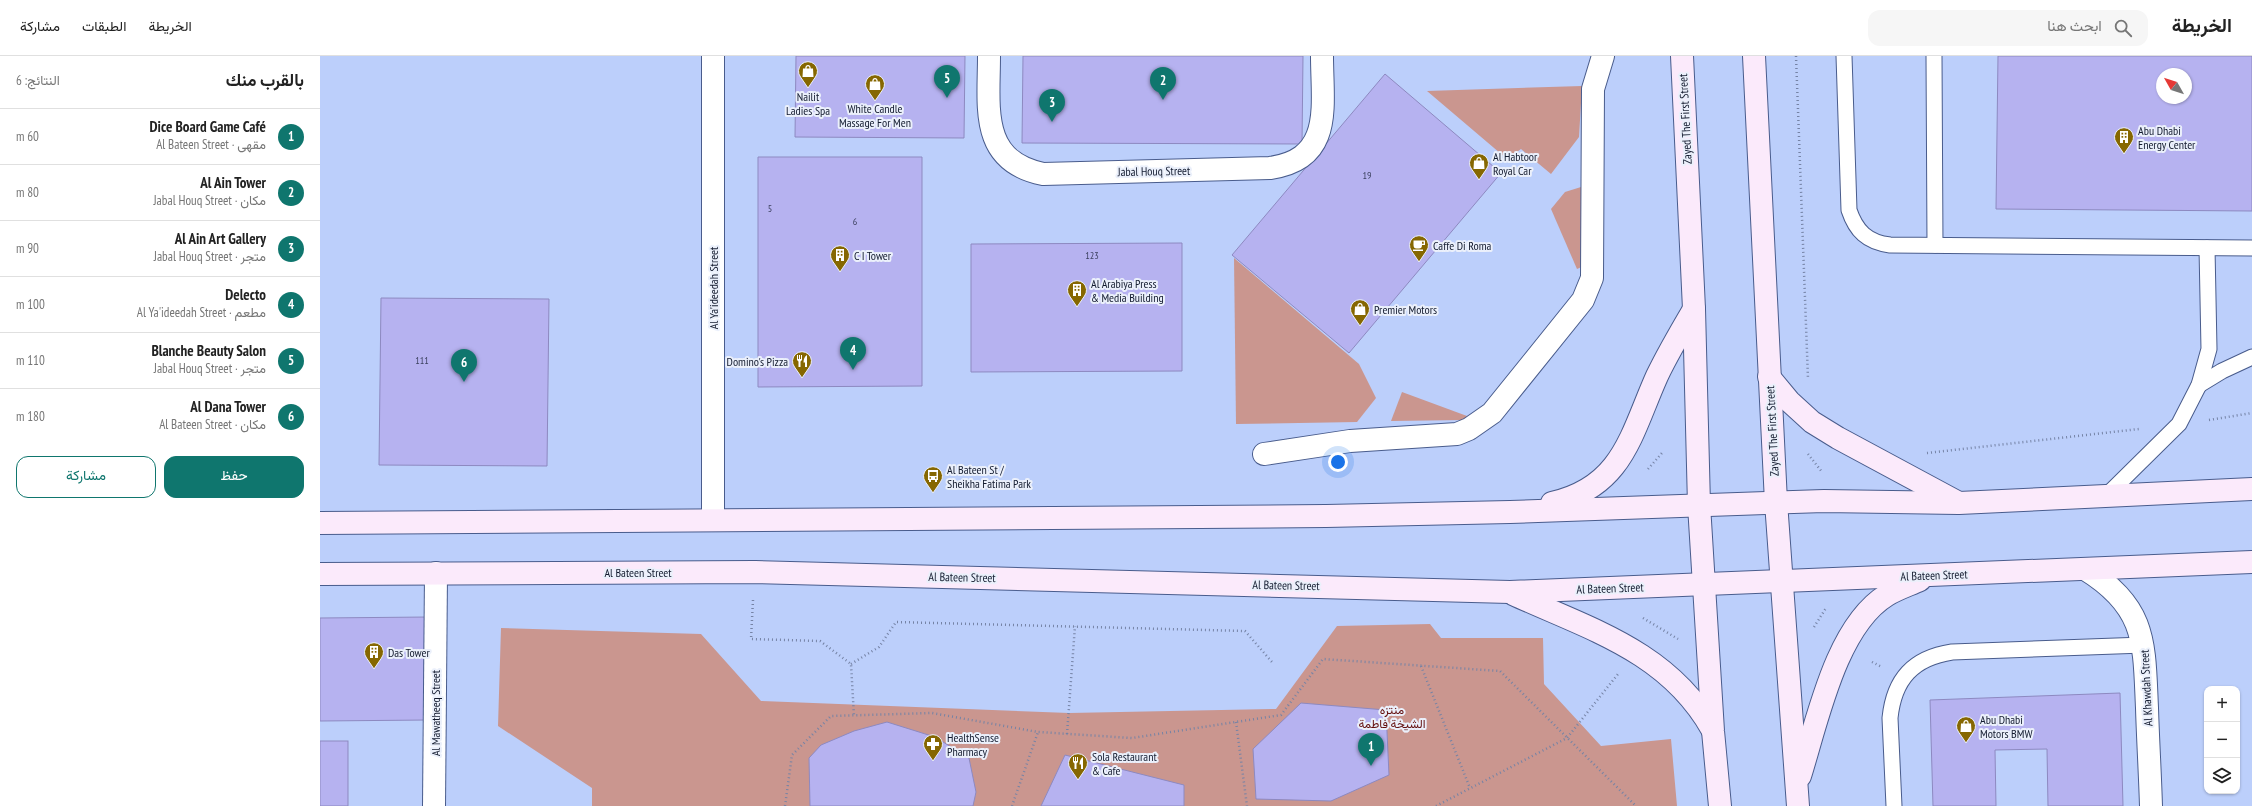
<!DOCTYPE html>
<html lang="ar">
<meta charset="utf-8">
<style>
body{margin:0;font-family:"PT Sans Narrow",Vazirmatn,sans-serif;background:#f6f6f6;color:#222;direction:rtl}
.controls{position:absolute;right:12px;bottom:12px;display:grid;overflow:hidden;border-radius:8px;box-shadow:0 1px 3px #0004}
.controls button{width:36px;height:36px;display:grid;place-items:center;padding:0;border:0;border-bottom:1px solid #e0e0e0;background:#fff;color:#222;font:20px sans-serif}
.compass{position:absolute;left:1836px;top:12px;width:36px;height:36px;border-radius:50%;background:#fff;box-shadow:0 1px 3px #0004;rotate:309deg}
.you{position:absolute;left:1018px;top:406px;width:14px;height:14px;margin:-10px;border:3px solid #fff;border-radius:50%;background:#1a73e8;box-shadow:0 0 0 6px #1a73e833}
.badge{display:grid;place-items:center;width:26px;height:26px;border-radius:50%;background:#0f766e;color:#fff;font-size:13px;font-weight:700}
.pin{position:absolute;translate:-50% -33px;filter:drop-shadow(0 1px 2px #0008)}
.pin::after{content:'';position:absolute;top:21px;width:14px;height:12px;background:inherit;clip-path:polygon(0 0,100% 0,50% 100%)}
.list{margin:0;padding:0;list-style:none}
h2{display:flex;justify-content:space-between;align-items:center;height:52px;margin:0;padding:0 16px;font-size:17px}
h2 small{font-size:13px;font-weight:400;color:#767676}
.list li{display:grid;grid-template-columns:26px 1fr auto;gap:12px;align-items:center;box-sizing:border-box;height:56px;padding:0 16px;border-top:1px solid #e0e0e0}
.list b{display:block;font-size:15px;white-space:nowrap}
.list p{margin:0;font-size:13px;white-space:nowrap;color:#767676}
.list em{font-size:13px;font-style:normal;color:#767676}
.actions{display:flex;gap:8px;padding:12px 16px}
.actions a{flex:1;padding:9px 0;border:1px solid #0f766e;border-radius:12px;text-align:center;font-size:14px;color:#0f766e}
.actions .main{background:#0f766e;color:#fff}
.icon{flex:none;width:22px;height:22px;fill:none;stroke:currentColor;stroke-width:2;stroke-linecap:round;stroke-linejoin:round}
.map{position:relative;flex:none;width:1932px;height:750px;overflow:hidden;direction:ltr}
header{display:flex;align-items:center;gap:24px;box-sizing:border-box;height:56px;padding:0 20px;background:#fff;border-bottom:1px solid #e0e0e0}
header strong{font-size:19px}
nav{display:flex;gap:22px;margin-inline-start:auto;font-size:14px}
.search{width:280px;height:36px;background:#f6f6f6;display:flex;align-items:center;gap:10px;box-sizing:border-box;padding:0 14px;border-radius:12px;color:#767676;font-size:15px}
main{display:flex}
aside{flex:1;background:#fff}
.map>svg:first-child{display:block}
.green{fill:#ca968f}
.building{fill:#b6b2f0;stroke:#8d89c0;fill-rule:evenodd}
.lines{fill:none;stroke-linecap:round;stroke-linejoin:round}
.service-casing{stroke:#495c8c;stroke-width:17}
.minor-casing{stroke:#495c8c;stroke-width:24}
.secondary-casing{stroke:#495c8c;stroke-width:24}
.path{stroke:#7583a5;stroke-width:2.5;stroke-dasharray:1 3;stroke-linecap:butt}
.service{stroke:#fff;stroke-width:15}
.minor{stroke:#fff;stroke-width:22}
.secondary{stroke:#fbeafb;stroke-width:22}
.labels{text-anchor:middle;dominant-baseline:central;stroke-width:4;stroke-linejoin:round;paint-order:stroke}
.number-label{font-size:10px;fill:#3c415f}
.poi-label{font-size:12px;fill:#131b2f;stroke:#ebf0fb;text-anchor:start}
.street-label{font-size:12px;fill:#131b2f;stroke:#ebf0fb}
.park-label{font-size:12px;fill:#630e0d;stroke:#ebf0fb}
</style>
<header>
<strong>الخريطة</strong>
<div class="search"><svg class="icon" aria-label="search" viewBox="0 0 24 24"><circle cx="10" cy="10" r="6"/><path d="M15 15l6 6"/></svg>ابحث هنا</div>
<nav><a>الخريطة</a><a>الطبقات</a><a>مشاركة</a></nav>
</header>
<main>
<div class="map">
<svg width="1932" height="750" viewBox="0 0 1932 750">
<rect width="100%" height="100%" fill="#bccffb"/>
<g class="green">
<polygon points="1262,30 1259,81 1231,118 1201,93 1187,103 1107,35"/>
<polygon points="1261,131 1264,210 1257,213 1231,153 1245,136"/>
<polygon points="914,202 1039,308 1056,342 1037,366 916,368"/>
<polygon points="1082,336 1147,360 1145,364 1071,365"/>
<polygon points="1110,568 1121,582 1223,582 1224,628 1281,690 1351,683 1357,750 272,750 272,732 178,670 181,572 381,578 441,645 749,657 956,653 1017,570"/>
</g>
<g class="building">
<polygon points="476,0 645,0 644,82 475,81"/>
<polygon points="703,0 983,0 982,88 702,87"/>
<path d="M1678 0H1932V155L1676 153ZM1842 18H1866V42H1842Z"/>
<polygon points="1065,18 1181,117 1029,297 912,199"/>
<polygon points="438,101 602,101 602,330 438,331"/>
<polygon points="862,187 862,315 651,316 651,188"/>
<polygon points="61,242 229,243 227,410 59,409"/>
<polygon points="108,561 108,664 0,665 0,562"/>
<polygon points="1800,637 1803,750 1728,750 1727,693 1675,694 1676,750 1613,750 1610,644"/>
<polygon points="981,647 1066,654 1069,719 1011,745 936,743 933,693"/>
<polygon points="567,666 615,681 649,702 656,736 653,750 490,750 489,702 501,689 534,675"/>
<rect x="0" y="685" width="28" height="65"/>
<polygon points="745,699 864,729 864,750 721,750"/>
</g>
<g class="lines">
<g class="service-casing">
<g id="service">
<path d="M1524 0 1529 154C1536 175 1547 186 1570 189L1932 192"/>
<polyline points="1614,0 1615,189"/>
<polyline points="1879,329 1902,315 1932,301"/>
<polyline points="1785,441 1859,368 1879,329 1889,293 1887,192"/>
<path d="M1574 750 1570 662C1574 623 1593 602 1632 596L1824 589"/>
</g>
</g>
<g class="minor-casing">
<g id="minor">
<path d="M669 0C669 51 659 105 723 118L950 112C1014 103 1002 50 1002 0"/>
<polyline points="944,398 1030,385 1137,378 1149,373 1172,357 1263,244 1272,222 1273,33 1283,0"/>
<polyline points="393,463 393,0"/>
<path d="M1765 513C1827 551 1824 587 1827 652 1828 685 1830 717 1831 750"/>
<polyline points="114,750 116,517"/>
</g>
</g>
<g class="secondary-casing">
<g id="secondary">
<polyline points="1362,0 1374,253 1379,449 1393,675 1400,750"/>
<polyline points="1434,0 1456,446 1478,750"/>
<polyline points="1449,321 1469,345 1492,366 1518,382 1637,446"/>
<path d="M1232 447C1303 431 1311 378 1337 320 1348 297 1361 275 1374 253"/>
<polyline points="0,467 1006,460 1190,456 1504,445 1639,447 1932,433"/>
<polyline points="0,518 435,516 1190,536 1932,506"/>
<path d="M1193 538C1269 573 1348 595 1392 673"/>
<path d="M1480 720C1497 666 1516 570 1567 539 1577 533 1589 529 1600 524"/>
</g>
</g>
<g class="path">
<polyline points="1476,0 1488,323"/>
<polyline points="1889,364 1932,357"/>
<polyline points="1607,397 1819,373"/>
<polyline points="1488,398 1502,416"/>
<polyline points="1328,413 1342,397"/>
<polyline points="433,544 431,583 500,585 531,608 534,660"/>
<polyline points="1323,562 1358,583"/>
<polyline points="1494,571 1506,552"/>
<polyline points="1552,606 1562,611"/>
<polyline points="531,608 559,591 576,566 925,575 952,606"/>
<polyline points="1101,610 1150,732"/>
<polyline points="916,666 927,750"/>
<polyline points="747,678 755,570"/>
<polyline points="465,750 472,699 511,660 612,657 718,676 812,682 961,659 1003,603 1180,615 1316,750"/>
<polyline points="692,750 718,676"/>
<polyline points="1116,750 1247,682 1298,618"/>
</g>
<use href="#service" class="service"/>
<use href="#minor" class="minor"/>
<use href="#secondary" class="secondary"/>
</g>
<defs>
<g id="shop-pin" transform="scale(1)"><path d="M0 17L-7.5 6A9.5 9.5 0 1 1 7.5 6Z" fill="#866701" stroke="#ebf0fb"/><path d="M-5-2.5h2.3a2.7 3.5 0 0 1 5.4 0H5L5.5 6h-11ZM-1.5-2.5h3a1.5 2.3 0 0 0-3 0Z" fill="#fff"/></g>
<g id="building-pin" transform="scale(1)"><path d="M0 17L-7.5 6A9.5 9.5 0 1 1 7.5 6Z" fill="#866701" stroke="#ebf0fb"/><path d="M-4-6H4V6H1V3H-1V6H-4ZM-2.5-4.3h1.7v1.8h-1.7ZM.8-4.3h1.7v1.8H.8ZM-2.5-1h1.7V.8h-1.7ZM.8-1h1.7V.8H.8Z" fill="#fff"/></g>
<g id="cafe-pin" transform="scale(1)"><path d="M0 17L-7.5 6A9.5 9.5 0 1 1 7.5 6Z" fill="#866701" stroke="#ebf0fb"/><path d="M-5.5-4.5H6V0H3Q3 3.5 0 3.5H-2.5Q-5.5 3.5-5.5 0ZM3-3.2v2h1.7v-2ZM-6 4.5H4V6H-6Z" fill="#fff"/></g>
<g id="restaurant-pin" transform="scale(1)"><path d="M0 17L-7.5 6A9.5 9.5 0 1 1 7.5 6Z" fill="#866701" stroke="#ebf0fb"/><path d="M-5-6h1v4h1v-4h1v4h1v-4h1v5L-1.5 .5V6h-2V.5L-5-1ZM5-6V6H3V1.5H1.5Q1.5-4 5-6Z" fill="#fff"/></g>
<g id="bus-pin" transform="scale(1)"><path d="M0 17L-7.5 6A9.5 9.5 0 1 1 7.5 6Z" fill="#866701" stroke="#ebf0fb"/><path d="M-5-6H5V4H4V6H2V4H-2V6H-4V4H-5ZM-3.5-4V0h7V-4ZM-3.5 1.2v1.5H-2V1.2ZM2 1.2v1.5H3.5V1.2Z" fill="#fff"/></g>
<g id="pharmacy-pin" transform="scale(1)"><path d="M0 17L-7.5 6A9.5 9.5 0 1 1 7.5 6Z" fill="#866701" stroke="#ebf0fb"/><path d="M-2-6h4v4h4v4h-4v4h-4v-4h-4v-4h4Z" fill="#fff"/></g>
</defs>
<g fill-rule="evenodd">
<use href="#shop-pin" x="488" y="15"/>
<use href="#shop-pin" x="555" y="28"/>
<use href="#building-pin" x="1804" y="81"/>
<use href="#shop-pin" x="1159" y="107"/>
<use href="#cafe-pin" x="1099" y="189"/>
<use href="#building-pin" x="520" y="199"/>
<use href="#building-pin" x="757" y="234"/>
<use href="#shop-pin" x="1040" y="253"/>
<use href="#restaurant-pin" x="482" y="305"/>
<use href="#bus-pin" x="613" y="420"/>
<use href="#building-pin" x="54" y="596"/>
<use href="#shop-pin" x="1646" y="670"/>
<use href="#pharmacy-pin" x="613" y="688"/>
<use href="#restaurant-pin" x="758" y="707"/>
</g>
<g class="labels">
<g class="number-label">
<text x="1047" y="119">19</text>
<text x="450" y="152">5</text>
<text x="535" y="165">6</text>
<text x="772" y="199">123</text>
<text x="102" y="304">111</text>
</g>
<g class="poi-label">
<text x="488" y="40" text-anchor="middle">Nailit<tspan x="488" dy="14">Ladies Spa</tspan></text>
<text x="555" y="52" text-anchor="middle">White Candle<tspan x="555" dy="14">Massage For Men</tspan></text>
<text x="1818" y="74">Abu Dhabi<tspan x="1818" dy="14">Energy Center</tspan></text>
<text x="1173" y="100">Al Habtoor<tspan x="1173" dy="14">Royal Car</tspan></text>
<text x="1113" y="189">Caffe Di Roma</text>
<text x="534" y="199">C I Tower</text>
<text x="771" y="227">Al Arabiya Press<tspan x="771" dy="14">&amp; Media Building</tspan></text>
<text x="1054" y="253">Premier Motors</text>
<text x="468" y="305" text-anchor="end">Domino's Pizza</text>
<text x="627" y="413">Al Bateen St /<tspan x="627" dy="14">Sheikha Fatima Park</tspan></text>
<text x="68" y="596">Das Tower</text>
<text x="1660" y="663">Abu Dhabi<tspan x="1660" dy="14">Motors BMW</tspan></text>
<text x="627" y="681">HealthSense<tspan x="627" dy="14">Pharmacy</tspan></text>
<text x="772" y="700">Sola Restaurant<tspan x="772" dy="14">&amp; Cafe</tspan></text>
</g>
<g class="street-label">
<text transform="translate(1365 63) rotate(-93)">Zayed The First Street</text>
<text transform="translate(834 115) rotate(-1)">Jabal Houq Street</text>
<text transform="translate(393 232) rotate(-90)">Al Ya'ideedah Street</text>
<text transform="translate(1452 375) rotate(-93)">Zayed The First Street</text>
<text x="318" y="516">Al Bateen Street</text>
<text transform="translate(1614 519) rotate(-2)">Al Bateen Street</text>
<text transform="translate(642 521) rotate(1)">Al Bateen Street</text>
<text transform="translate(966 529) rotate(1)">Al Bateen Street</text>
<text transform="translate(1290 532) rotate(-2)">Al Bateen Street</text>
<text transform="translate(1826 632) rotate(-93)">Al Khawdah Street</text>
<text transform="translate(115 657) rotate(-90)">Al Mawatheeq Street</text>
</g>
<g class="park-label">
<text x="1072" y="653">منتزه<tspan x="1072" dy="14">الشيخة فاطمة</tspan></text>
</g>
</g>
</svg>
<div class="controls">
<button>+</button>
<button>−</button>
<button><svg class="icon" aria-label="layers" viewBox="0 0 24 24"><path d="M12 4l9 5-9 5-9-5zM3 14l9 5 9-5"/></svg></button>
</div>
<svg class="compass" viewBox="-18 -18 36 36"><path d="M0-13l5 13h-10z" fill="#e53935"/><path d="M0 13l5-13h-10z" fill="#767676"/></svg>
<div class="you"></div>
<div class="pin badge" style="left:1051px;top:710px">1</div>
<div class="pin badge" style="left:843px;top:44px">2</div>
<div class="pin badge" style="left:732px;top:66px">3</div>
<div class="pin badge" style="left:533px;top:314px">4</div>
<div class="pin badge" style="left:627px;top:42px">5</div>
<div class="pin badge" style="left:144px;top:326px">6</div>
</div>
<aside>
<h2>بالقرب منك<small>النتائج: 6</small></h2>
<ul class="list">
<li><span class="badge">1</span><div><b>Dice Board Game Café</b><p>مقهى · Al Bateen Street</p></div><em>60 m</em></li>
<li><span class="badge">2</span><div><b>Al Ain Tower</b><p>مكان · Jabal Houq Street</p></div><em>80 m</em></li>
<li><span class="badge">3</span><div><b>Al Ain Art Gallery</b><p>متجر · Jabal Houq Street</p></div><em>90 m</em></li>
<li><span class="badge">4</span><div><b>Delecto</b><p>مطعم · Al Ya'ideedah Street</p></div><em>100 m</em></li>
<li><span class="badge">5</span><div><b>Blanche Beauty Salon</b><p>متجر · Jabal Houq Street</p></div><em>110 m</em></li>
<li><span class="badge">6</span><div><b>Al Dana Tower</b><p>مكان · Al Bateen Street</p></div><em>180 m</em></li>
</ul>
<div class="actions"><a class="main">حفظ</a><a>مشاركة</a></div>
</aside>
</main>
